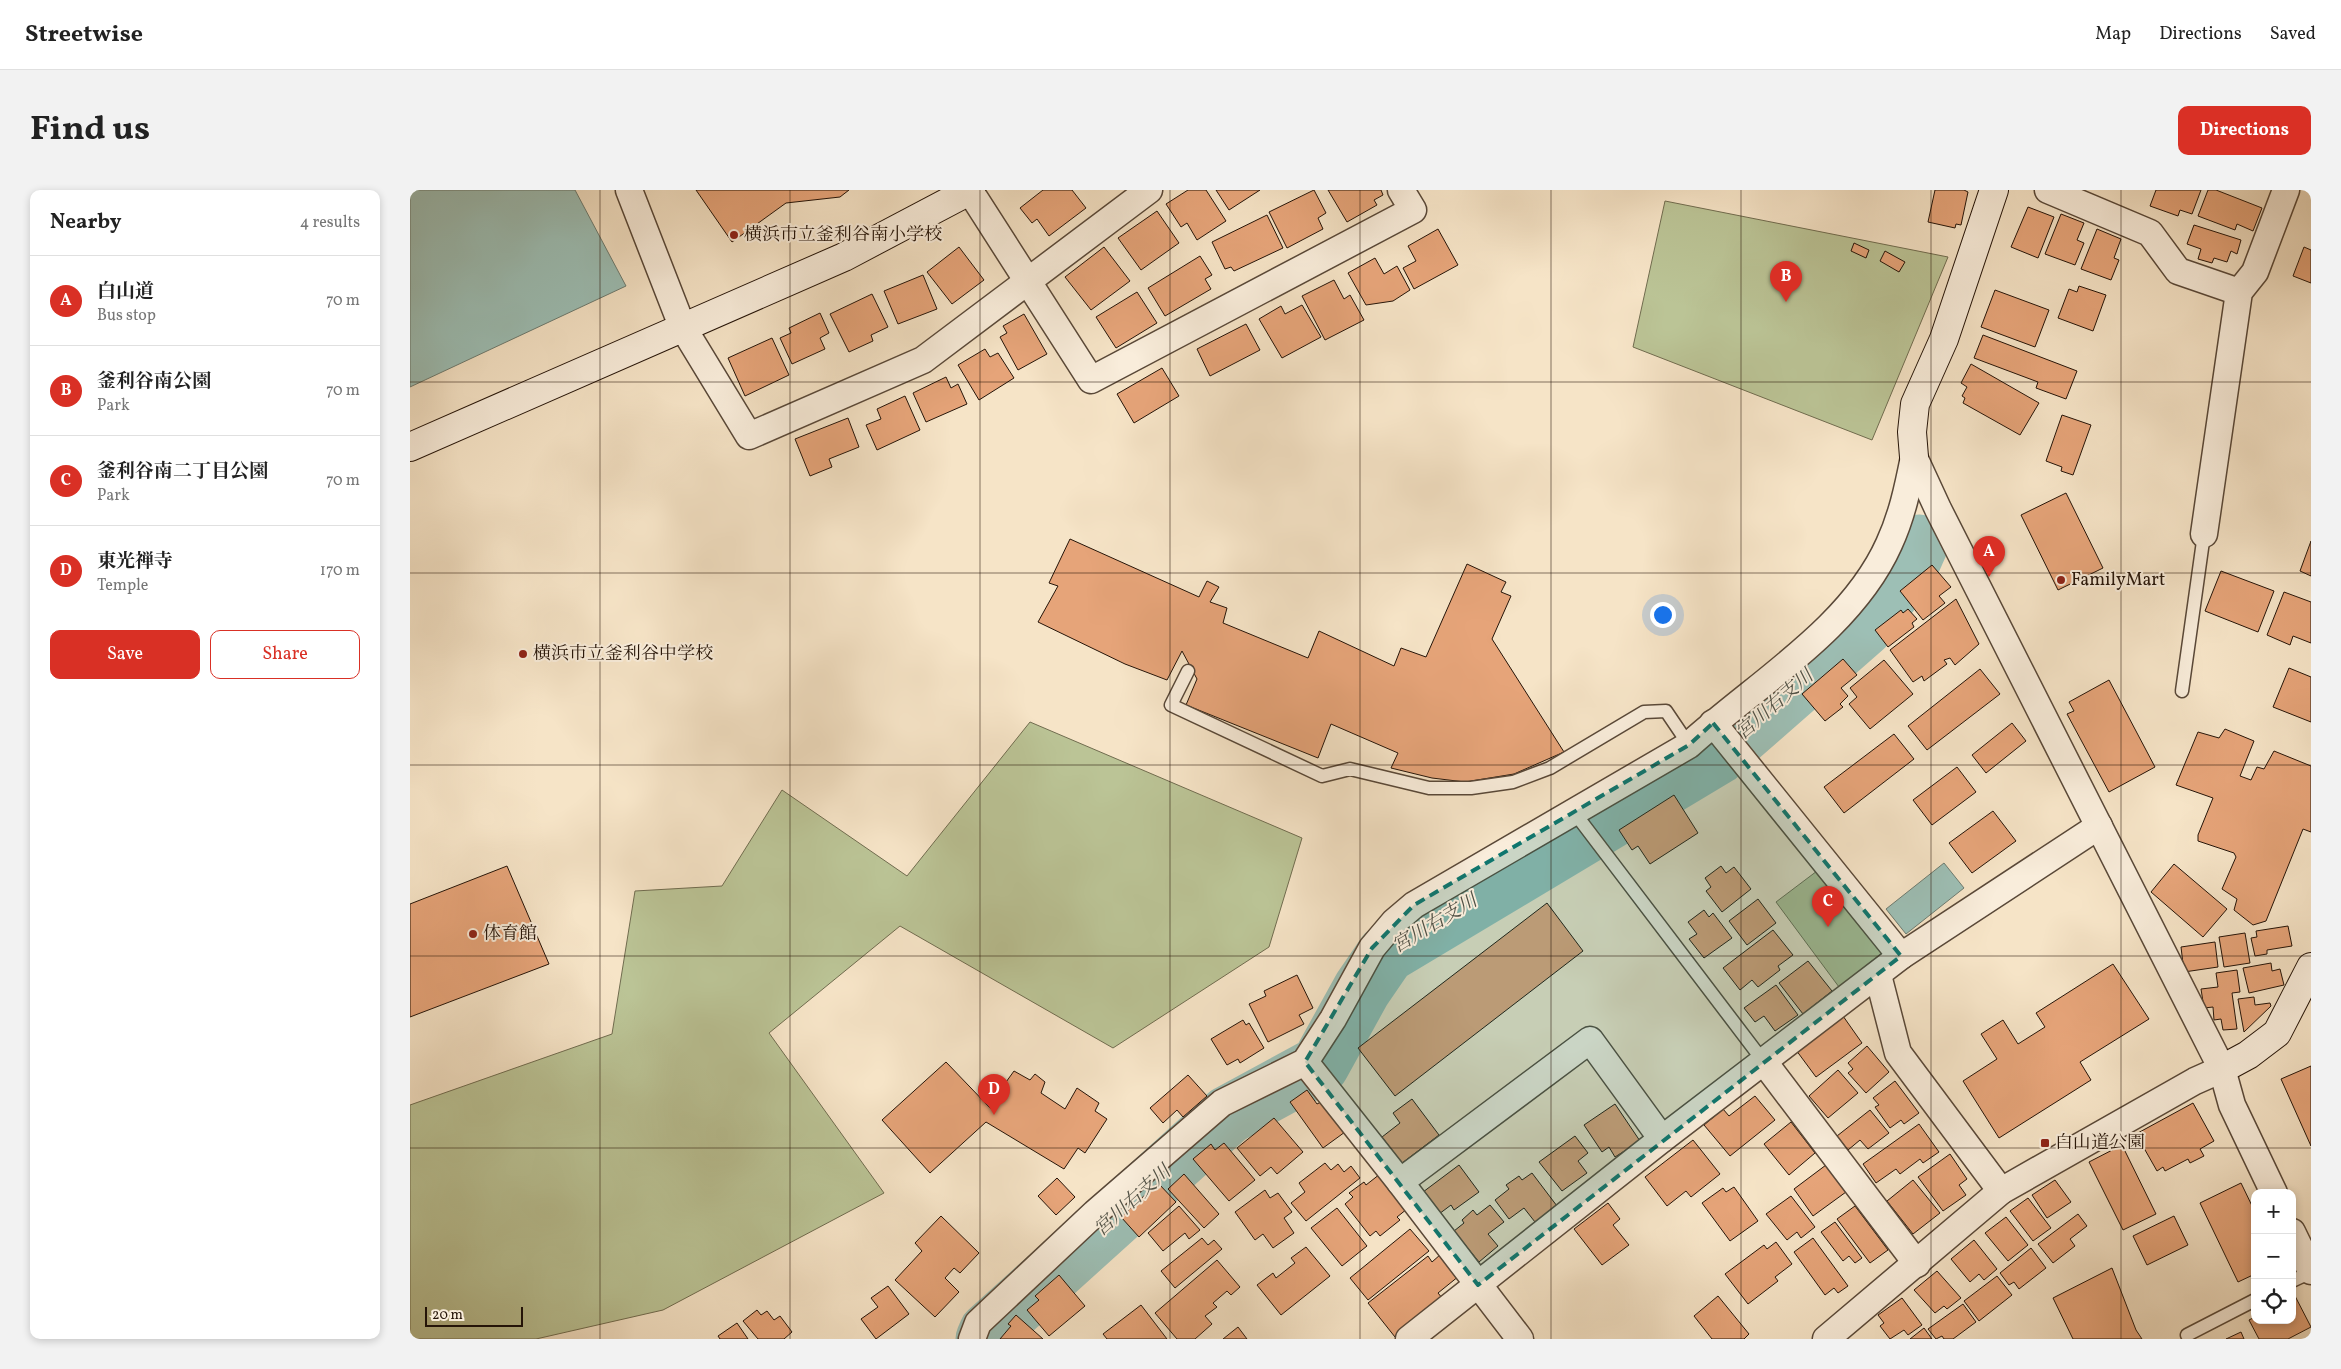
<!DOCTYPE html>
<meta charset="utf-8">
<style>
body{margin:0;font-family:Vollkorn,"Noto Serif JP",serif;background:#f2f2f2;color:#222}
.controls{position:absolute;right:15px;bottom:15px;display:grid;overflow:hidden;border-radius:10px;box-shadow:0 2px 8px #0003}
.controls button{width:45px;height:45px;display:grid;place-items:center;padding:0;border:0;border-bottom:1px solid #e0e0e0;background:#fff;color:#222;font:25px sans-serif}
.scale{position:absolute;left:15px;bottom:12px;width:98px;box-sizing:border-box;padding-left:5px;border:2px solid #251408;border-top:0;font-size:14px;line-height:18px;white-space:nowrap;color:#251408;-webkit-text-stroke:4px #f9eddb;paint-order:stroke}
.you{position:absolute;left:1252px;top:424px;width:18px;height:18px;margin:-12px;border:4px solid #fff;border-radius:50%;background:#1a73e8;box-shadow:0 0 0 8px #1a73e833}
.badge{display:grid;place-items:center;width:32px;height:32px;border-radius:50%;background:#d93025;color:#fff;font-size:16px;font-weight:700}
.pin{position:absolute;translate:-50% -41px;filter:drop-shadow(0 1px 2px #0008)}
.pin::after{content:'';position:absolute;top:26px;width:18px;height:15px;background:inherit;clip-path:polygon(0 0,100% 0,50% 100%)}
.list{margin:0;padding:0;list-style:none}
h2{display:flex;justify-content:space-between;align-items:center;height:65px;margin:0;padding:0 20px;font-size:21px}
h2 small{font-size:16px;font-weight:400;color:#767676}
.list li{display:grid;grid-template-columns:32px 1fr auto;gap:15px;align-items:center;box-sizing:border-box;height:90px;padding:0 20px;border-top:1px solid #e0e0e0}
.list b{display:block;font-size:19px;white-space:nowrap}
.list p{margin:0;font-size:16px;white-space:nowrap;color:#767676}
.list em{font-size:16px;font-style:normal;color:#767676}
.actions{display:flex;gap:10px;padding:15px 20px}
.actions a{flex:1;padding:11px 0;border:1px solid #d93025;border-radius:10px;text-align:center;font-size:18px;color:#d93025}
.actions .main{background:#d93025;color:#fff}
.icon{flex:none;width:28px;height:28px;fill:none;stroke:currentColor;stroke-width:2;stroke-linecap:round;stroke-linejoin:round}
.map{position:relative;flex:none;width:1901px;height:1149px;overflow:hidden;border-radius:10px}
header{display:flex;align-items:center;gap:30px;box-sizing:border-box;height:70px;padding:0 25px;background:#fff;border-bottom:1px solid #e0e0e0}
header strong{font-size:24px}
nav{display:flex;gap:28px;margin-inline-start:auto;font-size:18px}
.intro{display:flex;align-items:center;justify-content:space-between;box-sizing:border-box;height:120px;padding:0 30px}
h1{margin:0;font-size:35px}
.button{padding:12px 22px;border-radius:10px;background:#d93025;color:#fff;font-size:18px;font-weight:700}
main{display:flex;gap:30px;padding:0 30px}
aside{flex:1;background:#fff;border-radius:10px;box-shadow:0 2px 8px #0003}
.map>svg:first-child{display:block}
.green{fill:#bbc496;stroke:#706c4f}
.water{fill:#9dbfb5;stroke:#6d7b70}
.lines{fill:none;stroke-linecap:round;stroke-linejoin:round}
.river{stroke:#9dbfb5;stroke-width:59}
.building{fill:#e6a479;stroke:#251408}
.lane-casing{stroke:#594838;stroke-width:15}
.street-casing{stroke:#594838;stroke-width:29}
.secondary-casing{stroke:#251408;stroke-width:30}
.lane{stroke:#f9eddb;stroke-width:12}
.street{stroke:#f9eddb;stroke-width:26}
.secondary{stroke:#f9eddb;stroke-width:28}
.marked{fill:#0f766e;fill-opacity:0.2;stroke:#0f766e;stroke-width:4;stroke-dasharray:10 6;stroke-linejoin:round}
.grid{fill:none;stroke:#251408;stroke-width:1;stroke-opacity:0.55}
.poi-dot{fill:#8f2418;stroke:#f9eddb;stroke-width:2}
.labels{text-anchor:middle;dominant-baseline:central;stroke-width:4;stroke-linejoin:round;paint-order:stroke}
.poi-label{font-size:18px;fill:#251408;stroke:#f9eddb;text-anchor:start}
.water-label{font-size:19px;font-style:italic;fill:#4f5045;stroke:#f9eddb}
</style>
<header>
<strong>Streetwise</strong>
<nav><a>Map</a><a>Directions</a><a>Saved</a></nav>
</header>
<div class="intro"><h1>Find us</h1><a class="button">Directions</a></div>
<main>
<aside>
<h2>Nearby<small>4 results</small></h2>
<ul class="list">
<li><span class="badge">A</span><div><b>白山道</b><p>Bus stop</p></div><em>70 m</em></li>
<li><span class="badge">B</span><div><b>釜利谷南公園</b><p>Park</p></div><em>70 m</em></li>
<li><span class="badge">C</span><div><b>釜利谷南二丁目公園</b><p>Park</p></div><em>70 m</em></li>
<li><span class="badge">D</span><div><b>東光禅寺</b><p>Temple</p></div><em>170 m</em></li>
</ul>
<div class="actions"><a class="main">Save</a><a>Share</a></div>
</aside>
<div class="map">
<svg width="1901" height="1149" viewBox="0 0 1901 1149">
<rect width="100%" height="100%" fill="#f6e4c7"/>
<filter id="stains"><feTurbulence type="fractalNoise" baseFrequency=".004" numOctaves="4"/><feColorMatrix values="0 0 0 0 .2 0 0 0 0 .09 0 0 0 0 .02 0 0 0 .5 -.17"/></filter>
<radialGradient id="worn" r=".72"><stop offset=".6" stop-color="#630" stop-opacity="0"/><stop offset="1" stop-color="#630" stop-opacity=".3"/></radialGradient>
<g class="green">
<polygon points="1255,11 1538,67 1462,250 1223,157"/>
<polygon points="620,532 892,648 859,757 703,858 490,736 359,843 474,1003 253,1120 126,1149 0,1149 0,915 202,844 225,701 312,696 372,600 497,686"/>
<polygon points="1407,681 1472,763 1429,797 1366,712"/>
</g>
<g class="water">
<polygon points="0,0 165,0 216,96 0,197"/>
<polygon points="1534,673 1554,698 1496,744 1476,719"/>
</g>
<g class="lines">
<polyline class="river" points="575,1149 578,1142 818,925 910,875 952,799 976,764 1308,565 1454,437 1497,381 1509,354"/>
</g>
<g class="building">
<polygon points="286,0 439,0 430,7 376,13 322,52"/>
<polygon points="633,0 662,0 676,18 639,46 627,29 622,33 610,18"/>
<polygon points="778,0 796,0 816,31 787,50 777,33 771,37 756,14"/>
<polygon points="806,0 850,0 819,20"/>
<polygon points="904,0 916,23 908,28 913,39 877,58 859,22"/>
<polygon points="918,0 971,0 973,5 964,10 967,15 937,32"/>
<polygon points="1525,0 1554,0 1558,2 1551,35 1546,34 1545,38 1518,32"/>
<polygon points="1746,0 1791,0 1782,24 1770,20 1768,26 1740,16"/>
<polygon points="1798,0 1806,0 1852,18 1843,41 1827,34 1825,40 1788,26"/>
<polygon points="1618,17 1644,27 1628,68 1601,57"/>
<polygon points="747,21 769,53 731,80 708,48"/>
<polygon points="1651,24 1674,33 1667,50 1674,53 1665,75 1635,64"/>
<polygon points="857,25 873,58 824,81 821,77 815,79 802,52"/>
<polygon points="1784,35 1831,50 1827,64 1821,61 1817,72 1804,68 1802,73 1788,69 1791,59 1777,54"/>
<polygon points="1028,39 1048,75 1004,99 993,78 1006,71 998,56"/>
<polygon points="1687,39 1711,49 1704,68 1709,70 1701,90 1671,79"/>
<polygon points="1444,53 1459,60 1456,68 1441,61"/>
<polygon points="549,57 574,90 542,114 517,82"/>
<polygon points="694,57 720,91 681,120 655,87"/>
<polygon points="1894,57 1901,60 1901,93 1883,86"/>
<polygon points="1475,61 1495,72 1489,82 1470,71"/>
<polygon points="790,66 802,85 795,89 801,99 755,126 738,98"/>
<polygon points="965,68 974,84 987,76 1000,100 983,111 956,115 938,83"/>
<polygon points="513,85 527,119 488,134 474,101"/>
<polygon points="924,90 934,109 940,105 954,130 915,150 892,106"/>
<polygon points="1669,96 1696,105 1683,141 1648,128 1659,99 1667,102"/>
<polygon points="1585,100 1639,120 1625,157 1571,137"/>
<polygon points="727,102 747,133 706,158 686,127"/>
<polygon points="462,104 478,137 461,145 463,151 439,162 420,124"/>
<polygon points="892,115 911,147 872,168 849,129 871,116 875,124"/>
<polygon points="410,123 419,143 410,148 415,159 382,174 370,148 381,143 379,138"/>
<polygon points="614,124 637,164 608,180 590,147 597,143 593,136"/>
<polygon points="836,134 850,160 800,186 787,159"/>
<polygon points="1573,145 1667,181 1656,209 1626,198 1628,192 1564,168"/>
<polygon points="362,148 379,185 335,206 318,168"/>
<polygon points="575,159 580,167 588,163 604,188 569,210 548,175"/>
<polygon points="1561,174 1629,213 1610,245 1553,213 1555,208 1552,206 1557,197 1551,193"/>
<polygon points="752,178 769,206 724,233 707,204"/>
<polygon points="536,187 541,198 548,194 557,214 516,232 503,203"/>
<polygon points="495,206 510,240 467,260 456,235 471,229 467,219"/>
<polygon points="1652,225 1681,235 1663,285 1651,281 1652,277 1636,271"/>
<polygon points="438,228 449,257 419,269 422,277 400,286 385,249"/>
<polygon points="1656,303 1693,378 1648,400 1611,325"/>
<polygon points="660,349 789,407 797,391 809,397 800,412 817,418 813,433 898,468 909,441 984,476 991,458 1016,467 1057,374 1096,392 1091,402 1101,406 1082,449 1154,562 1104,584 1055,592 1022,588 981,578 988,563 921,534 908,568 776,515 787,489 772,461 757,490 715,474 628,432 648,396 639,393"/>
<polygon points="1901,351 1901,386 1890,381"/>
<polygon points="1522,375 1541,397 1529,406 1535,413 1513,430 1490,401"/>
<polygon points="1811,381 1864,401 1848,442 1795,421"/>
<polygon points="1874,402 1901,412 1901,453 1883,446 1880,455 1857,445"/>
<polygon points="1546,409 1569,454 1545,475 1540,468 1534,470 1537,474 1514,491 1512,486 1503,492 1480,460"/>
<polygon points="1498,419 1507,429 1502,433 1504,437 1478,457 1465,440 1491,420 1493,423"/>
<polygon points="1433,469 1447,485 1431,498 1438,506 1430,514 1433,517 1415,531 1392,504"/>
<polygon points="1474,470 1503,504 1460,539 1439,514 1447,507 1440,498"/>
<polygon points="1879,478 1901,487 1901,532 1863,517"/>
<polygon points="1570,479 1590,504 1517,560 1498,536"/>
<polygon points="1699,490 1745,577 1699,602 1657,524 1664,521 1659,512"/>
<polygon points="1602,533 1616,551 1576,583 1562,565"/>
<polygon points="1815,539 1844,551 1830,586 1841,590 1847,577 1854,579 1864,561 1901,576 1901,642 1893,639 1856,731 1843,735 1824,720 1827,709 1812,699 1826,667 1824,663 1788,651 1788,645 1803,608 1766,595 1788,542 1809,548"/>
<polygon points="1484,544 1504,569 1434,623 1414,597"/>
<polygon points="1547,577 1566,602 1522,635 1503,610"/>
<polygon points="1264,605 1288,643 1240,674 1228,656 1222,660 1209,640"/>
<polygon points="1583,621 1606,651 1562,683 1539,653"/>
<polygon points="1764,674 1817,719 1793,747 1741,702"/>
<polygon points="97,676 139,774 0,827 0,714"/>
<polygon points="1311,676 1316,683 1324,677 1341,699 1312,722 1296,701 1301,697 1295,688"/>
<polygon points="1348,709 1366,733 1337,755 1319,731"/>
<polygon points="1137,713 1173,761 985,906 948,858"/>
<polygon points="1294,720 1299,727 1303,723 1322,748 1294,768 1279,749 1287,744 1278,732"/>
<polygon points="1878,736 1882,756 1857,760 1857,764 1845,766 1841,748 1847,747 1846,741"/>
<polygon points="1363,740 1383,765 1368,776 1370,780 1348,797 1342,790 1330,800 1313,778"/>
<polygon points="1835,743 1840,773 1814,777 1809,747"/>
<polygon points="1805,752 1808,777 1774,782 1771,757"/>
<polygon points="1398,771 1422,801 1393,824 1369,793"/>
<polygon points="1861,773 1862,781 1870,779 1874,795 1839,803 1833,778"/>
<polygon points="1703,774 1739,829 1670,872 1681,890 1589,948 1553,891 1587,869 1571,844 1593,830 1608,854 1635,837 1626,823"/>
<polygon points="1827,780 1830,802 1822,803 1827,839 1813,840 1811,829 1804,830 1803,817 1794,818 1791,799 1808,797 1806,783"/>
<polygon points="887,785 903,818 889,825 894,834 858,852 839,814 856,806 854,801"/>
<polygon points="1366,795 1388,825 1365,841 1354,826 1345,832 1334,818"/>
<polygon points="1844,807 1845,815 1860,813 1861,816 1834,842 1828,809"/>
<polygon points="1433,826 1452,853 1406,887 1386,860"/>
<polygon points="833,830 836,835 839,833 854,858 830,873 828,869 817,875 801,849"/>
<polygon points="1457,856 1479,882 1456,903 1438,883 1443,879 1438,873"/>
<polygon points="536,872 583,921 595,901 591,899 604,881 620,890 625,884 635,892 631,903 655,919 667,898 689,913 685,921 697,929 675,963 668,958 654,979 576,932 520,983 472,930"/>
<polygon points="1901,876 1901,956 1871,889"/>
<polygon points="1428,880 1448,903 1418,928 1399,906"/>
<polygon points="778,885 797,906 773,927 767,920 753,933 740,918"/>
<polygon points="1485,891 1509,923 1494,934 1491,930 1480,938 1465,917 1469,915 1463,908"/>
<polygon points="897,900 907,914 913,911 935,942 913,958 880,912"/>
<polygon points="1345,906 1365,930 1320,966 1294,935 1313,919 1319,926"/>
<polygon points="1002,909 1029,945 992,973 972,947 990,933 983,923"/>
<polygon points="1783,913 1804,951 1790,959 1794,966 1780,973 1778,969 1755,981 1753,977 1747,981 1726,944"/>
<polygon points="1205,914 1230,951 1205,967 1199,957 1192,962 1174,935"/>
<polygon points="1460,920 1479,943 1458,959 1450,950 1438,960 1427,946"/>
<polygon points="864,928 893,962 867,984 861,977 850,986 827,958"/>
<polygon points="1381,932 1405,963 1379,985 1354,954"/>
<polygon points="1509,934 1529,962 1513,973 1510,969 1490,984 1486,979 1466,993 1453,974"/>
<polygon points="1165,946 1178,963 1168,971 1177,983 1152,1001 1129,972"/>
<polygon points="1283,950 1310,984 1281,1007 1276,1001 1257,1016 1235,987"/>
<polygon points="814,953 845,990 819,1011 783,969 801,954 805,960"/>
<polygon points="1712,955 1746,1024 1713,1040 1679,972"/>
<polygon points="1540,964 1557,989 1549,995 1556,1005 1533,1021 1508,987"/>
<polygon points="915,973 921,980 928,974 934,982 941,976 950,988 896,1031 881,1013 895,1002 889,993"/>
<polygon points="1049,975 1069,1002 1044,1020 1041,1015 1029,1024 1013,1002"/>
<polygon points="1416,975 1436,1002 1403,1026 1384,999"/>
<polygon points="1122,983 1147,1016 1125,1032 1114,1018 1099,1029 1085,1010 1099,999 1096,995 1109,986 1112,990"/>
<polygon points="774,984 809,1024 794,1038 758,999"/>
<polygon points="970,984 997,1019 987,1027 990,1030 970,1046 966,1041 960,1046 935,1014 943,1007 939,1003 954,992 956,995"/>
<polygon points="647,988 665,1007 646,1025 628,1006"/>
<polygon points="1503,990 1530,1023 1503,1044 1477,1011"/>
<polygon points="1645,990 1661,1012 1637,1028 1622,1005"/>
<polygon points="748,993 766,1012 729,1047 711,1027"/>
<polygon points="1831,993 1845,1022 1845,1084 1828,1092 1790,1013"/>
<polygon points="1324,997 1348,1031 1320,1051 1292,1013 1313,998 1316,1002"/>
<polygon points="855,1000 860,1008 868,1003 882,1022 874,1028 884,1043 863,1058 853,1044 845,1050 825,1022"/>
<polygon points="1381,1006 1405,1037 1391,1048 1387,1042 1377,1050 1356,1024"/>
<polygon points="1618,1008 1641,1038 1623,1051 1600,1021"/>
<polygon points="1198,1013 1210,1029 1203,1035 1219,1055 1192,1075 1164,1039"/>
<polygon points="1080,1015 1094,1032 1078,1044 1088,1056 1069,1072 1044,1041 1054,1033 1052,1030 1063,1020 1067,1025"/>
<polygon points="769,1016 790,1040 779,1049 775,1043 753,1061 738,1043"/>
<polygon points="1445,1016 1478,1060 1460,1073 1427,1029"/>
<polygon points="927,1018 957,1056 932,1076 901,1038"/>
<polygon points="1668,1024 1677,1036 1660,1049 1665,1056 1643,1073 1628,1054"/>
<polygon points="531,1026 569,1063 550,1083 544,1078 535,1088 549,1102 525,1127 485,1090 512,1061 505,1053"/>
<polygon points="1764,1026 1778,1055 1737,1075 1723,1046"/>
<polygon points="1596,1027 1618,1055 1598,1071 1575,1043"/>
<polygon points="1425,1032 1452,1068 1445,1073 1439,1066 1433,1071 1411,1042"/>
<polygon points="1000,1039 1019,1061 958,1110 940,1088"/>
<polygon points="792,1048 798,1055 804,1050 812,1059 765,1098 751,1081"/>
<polygon points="1403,1048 1438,1096 1428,1103 1424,1098 1415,1105 1384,1062"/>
<polygon points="1564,1050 1587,1079 1574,1090 1569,1084 1560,1092 1541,1069"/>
<polygon points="1366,1052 1382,1074 1365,1087 1368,1091 1338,1114 1315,1084 1354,1055 1357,1059"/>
<polygon points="896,1057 920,1086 871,1125 847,1095 863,1083 866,1088 885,1073 881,1068"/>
<polygon points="1621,1058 1636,1078 1609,1099 1604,1092 1599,1095 1590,1083"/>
<polygon points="1031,1064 1049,1086 1028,1103 1033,1109 985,1147 958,1113 1018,1066 1022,1072"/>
<polygon points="807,1070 830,1097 821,1105 817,1101 803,1113 807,1117 795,1126 802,1134 785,1149 767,1149 745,1123"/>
<polygon points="1702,1078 1726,1140 1732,1149 1663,1149 1643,1108"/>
<polygon points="1527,1081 1551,1108 1537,1119 1534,1116 1525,1123 1504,1100"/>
<polygon points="649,1085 675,1116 639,1146 617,1120 629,1110 625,1106"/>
<polygon points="1587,1086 1602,1105 1569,1131 1554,1111"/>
<polygon points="478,1096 499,1124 466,1149 451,1129 468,1117 461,1108"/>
<polygon points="1308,1106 1339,1144 1334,1149 1302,1149 1284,1126"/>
<polygon points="1885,1106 1901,1137 1878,1149 1849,1149 1839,1130 1845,1127 1845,1130 1882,1130 1882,1107"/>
<polygon points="1492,1108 1512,1135 1498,1145 1494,1140 1480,1149 1470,1136 1474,1133 1468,1125"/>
<polygon points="1553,1114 1566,1132 1543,1149 1534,1149 1532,1146 1526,1149 1518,1139"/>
<polygon points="731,1115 757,1149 697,1149 693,1144"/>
<polygon points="347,1120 351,1125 357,1121 364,1130 370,1126 382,1142 374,1149 348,1149 333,1131"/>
<polygon points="606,1125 633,1149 590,1149 601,1136 598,1134"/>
<polygon points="327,1133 338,1149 310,1149 308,1146"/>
<polygon points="828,1137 837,1149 813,1149"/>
<polygon points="1514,1138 1522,1149 1500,1149"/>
<polygon points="1831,1142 1834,1149 1816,1149"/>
</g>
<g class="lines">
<g class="lane-casing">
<g id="lane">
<polyline points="778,481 761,515 912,586 940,579 1019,598 1061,598 1103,592 1140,578 1234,522 1256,521 1279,555"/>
<polyline points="1772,501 1794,344"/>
<polyline points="1164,622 1354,872"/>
<polyline points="1882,1091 1901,1082"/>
<polyline points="1777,1145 1845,1110"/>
</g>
</g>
<g class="street-casing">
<g id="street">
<polyline points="219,0 272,136 339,246 513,170 739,0"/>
<polyline points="1638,0 1740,43 1768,81 1829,102"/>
<polyline points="560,1 681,190 1003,20 991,0"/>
<polyline points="1504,267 1528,319 1812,879 1822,915 1864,1003"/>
<polyline points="1794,344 1829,102 1845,82 1876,0"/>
<polyline points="1303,533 1491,766"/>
<polyline points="1468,785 1488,863 1591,1001"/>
<polyline points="895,872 990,992 1110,1149"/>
<polyline points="1354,872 1507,1074"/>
<polyline points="990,992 1180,850 1252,949"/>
<polyline points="1882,1042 1901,1081"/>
<path d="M562 1149 568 1133 685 1023 812 913 895 872 923 829 962 758 984 732 1004 715 1279 555C1346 494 1441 439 1479 354 1492 326 1498 297 1504 267"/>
<polyline points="999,1149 1252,949 1491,766 1689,636"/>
<polyline points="1416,1149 1591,1001 1785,891 1812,879"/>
</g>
</g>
<g class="secondary-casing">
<g id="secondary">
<polyline points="0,257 434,67 561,0"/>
<polyline points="1504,267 1502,242 1505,214 1534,149 1584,0"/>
<polyline points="1812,879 1838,865 1867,843 1901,777"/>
</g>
</g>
<use href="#lane" class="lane"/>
<use href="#street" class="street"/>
<use href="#secondary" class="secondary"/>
</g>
<path class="marked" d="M1303 533 1491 766 1068 1095 895 872 962 758 1004 715 1279 555Z"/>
<path class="grid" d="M190 0V1149M380 0V1149M570 0V1149M760 0V1149M950 0V1149M1141 0V1149M1331 0V1149M1521 0V1149M1711 0V1149M0 192H1901M0 383H1901M0 575H1901M0 766H1901M0 958H1901"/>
<g class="poi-dot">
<circle cx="324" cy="45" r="5"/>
<circle cx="1651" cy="390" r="5"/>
<circle cx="113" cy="464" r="5"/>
<circle cx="63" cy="744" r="5"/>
<rect x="1630" y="948" width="10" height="10" rx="2.5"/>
</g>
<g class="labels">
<g class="poi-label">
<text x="334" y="45">横浜市立釜利谷南小学校</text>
<text x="1661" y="390">FamilyMart</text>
<text x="123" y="464">横浜市立釜利谷中学校</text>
<text x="73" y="744">体育館</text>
<text x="1645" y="953">白山道公園</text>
</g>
<g class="water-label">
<text transform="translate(1365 515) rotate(-41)">宮川右支川</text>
<text transform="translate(1025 734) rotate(-31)">宮川右支川</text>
<text transform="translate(723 1011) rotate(-42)">宮川右支川</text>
</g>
</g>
<rect width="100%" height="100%" filter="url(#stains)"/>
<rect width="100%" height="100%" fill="url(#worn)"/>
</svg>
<div class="controls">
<button>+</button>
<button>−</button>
<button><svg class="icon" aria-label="locate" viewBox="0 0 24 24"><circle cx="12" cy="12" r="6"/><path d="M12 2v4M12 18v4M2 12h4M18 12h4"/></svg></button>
</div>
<div class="scale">20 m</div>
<div class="you"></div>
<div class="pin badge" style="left:1579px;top:387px">A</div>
<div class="pin badge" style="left:1376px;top:112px">B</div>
<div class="pin badge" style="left:1418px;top:737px">C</div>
<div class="pin badge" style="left:584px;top:925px">D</div>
</div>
</main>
